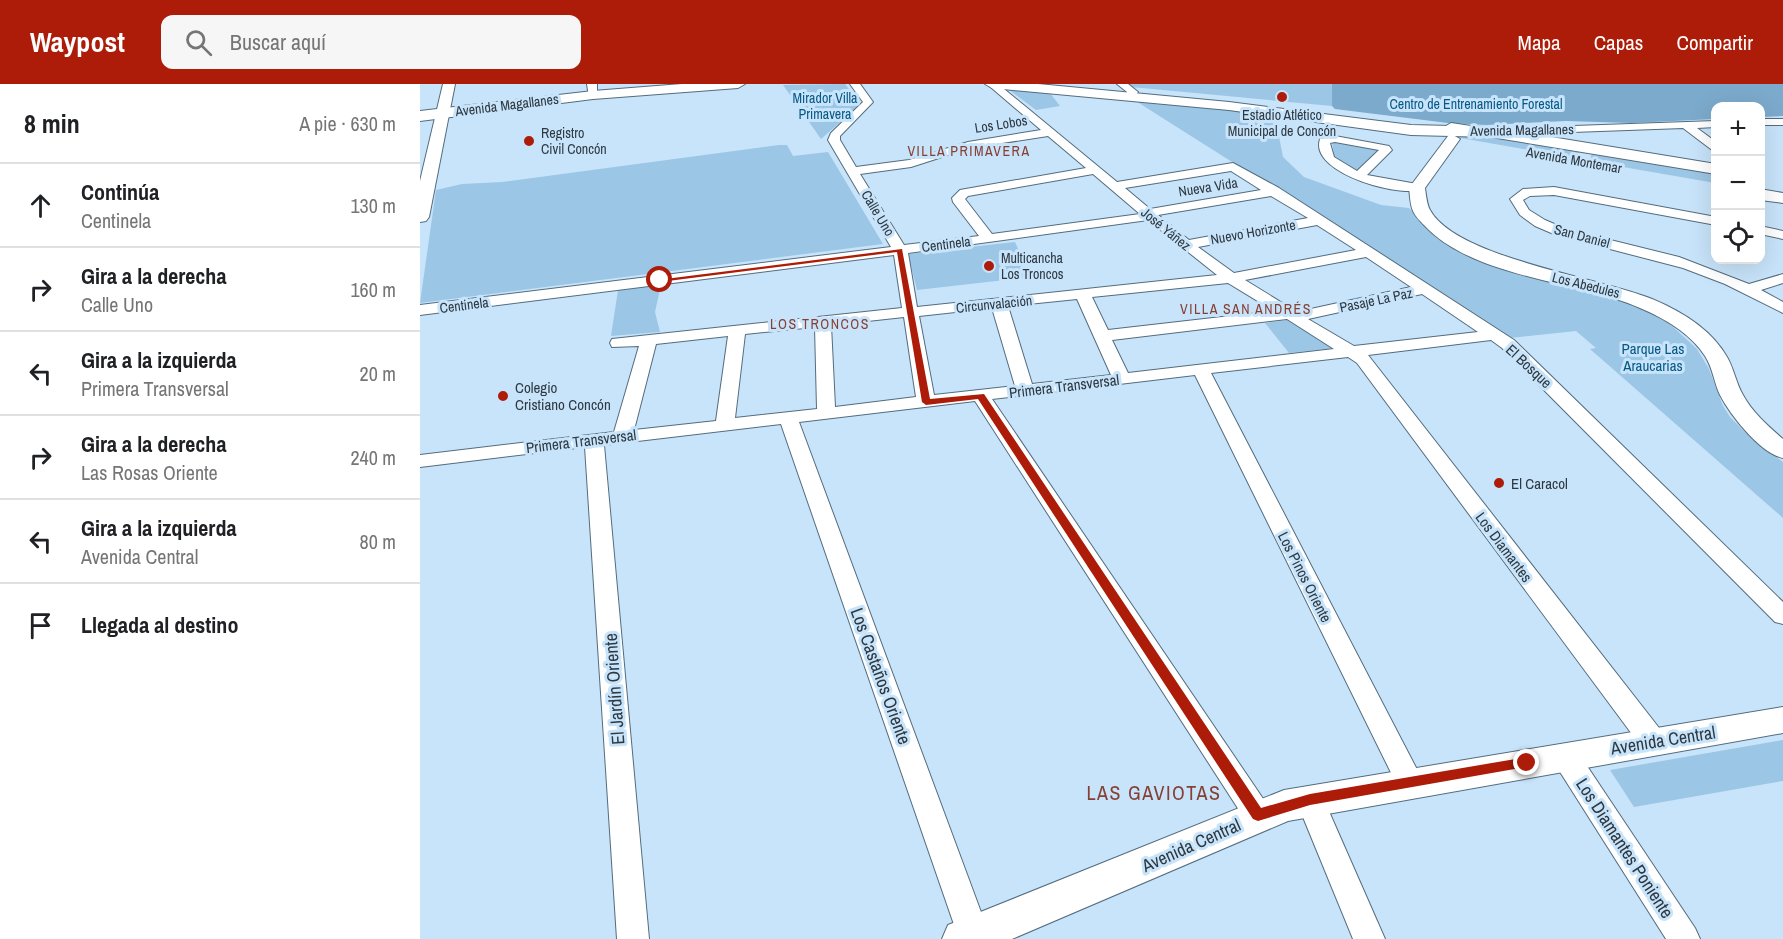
<!DOCTYPE html>
<html lang="es">
<meta charset="utf-8">
<style>
body{margin:0;font-family:"Archivo Narrow",sans-serif;background:#f6f6f6;color:#202124}
.controls{position:absolute;right:18px;top:18px;display:grid;overflow:hidden;border-radius:12px;box-shadow:0 6px 24px #0002}
.controls button{width:54px;height:54px;display:grid;place-items:center;padding:0;border:0;border-bottom:2px solid #e0e0e0;background:#fff;color:#202124;font:30px sans-serif}
.stop{position:absolute;width:18px;height:18px;margin:-14px;border:4px solid #ac1c08;border-radius:50%;background:#fff}
.stop.end{background:#ac1c08;border-color:#fff;box-shadow:0 2px 6px #0008}
.list{margin:0;padding:0;list-style:none}
h2{display:flex;justify-content:space-between;align-items:center;height:78px;margin:0;padding:0 24px;font-size:26px}
h2 small{font-size:20px;font-weight:400;color:#757577}
.list li{display:grid;grid-template-columns:39px 1fr auto;gap:18px;align-items:center;box-sizing:border-box;height:84px;padding:0 24px;border-top:2px solid #e0e0e0}
.list b{display:block;font-size:22px;white-space:nowrap}
.list p{margin:0;font-size:20px;white-space:nowrap;color:#757577}
.list em{font-size:20px;font-style:normal;color:#757577}
.icon{flex:none;width:33px;height:33px;fill:none;stroke:currentColor;stroke-width:2;stroke-linecap:round;stroke-linejoin:round}
.map{position:relative;flex:none;width:1363px;height:855px;overflow:hidden}
header{display:flex;align-items:center;gap:36px;box-sizing:border-box;height:84px;padding:0 30px;background:#ac1c08;color:#fff}
header strong{font-size:28px}
nav{display:flex;gap:33px;margin-inline-start:auto;font-size:21px}
.search{width:420px;height:54px;background:#f6f6f6;display:flex;align-items:center;gap:15px;box-sizing:border-box;padding:0 21px;border-radius:12px;color:#757577;font-size:22px}
main{display:flex}
aside{flex:1;background:#fff}
.map>svg:first-child{display:block}
.green{fill:#9cc6e5}
.forest{fill:#7caacc}
.lines{fill:none;stroke-linecap:round;stroke-linejoin:round}
.minor-casing{stroke:#536c7e;stroke-width:2}
.tertiary-casing{stroke:#536c7e;stroke-width:2}
.secondary-casing{stroke:#536c7e;stroke-width:2}
.minor{fill:#fff;fill-rule:evenodd}
.tertiary{fill:#fff;fill-rule:evenodd}
.secondary{fill:#fff;fill-rule:evenodd}
.route{fill:#ac1c08}
.poi-dot{fill:#ac1c08;stroke:#c8e4fa;stroke-width:2}
.labels{text-anchor:middle;dominant-baseline:central;stroke-width:6;stroke-linejoin:round;paint-order:stroke}
.far-park-label{font-size:14px;fill:#065885;stroke:#c8e4fa}
.far-street-label{font-size:14px;fill:#2d3841;stroke:#c8e4fa}
.far-poi-label{font-size:14px;fill:#2d3841;stroke:#c8e4fa;text-anchor:start}
.far-neighbourhood-label{font-size:14px;letter-spacing:1.5px;fill:#863f33;stroke:#c8e4fa}
.park-label{font-size:15px;fill:#065885;stroke:#c8e4fa}
.street-label{font-size:15px;fill:#2d3841;stroke:#c8e4fa}
.poi-label{font-size:15px;fill:#2d3841;stroke:#c8e4fa;text-anchor:start}
.near-street-label{font-size:18px;fill:#2d3841;stroke:#c8e4fa}
.near-neighbourhood-label{font-size:20px;letter-spacing:1.5px;fill:#863f33;stroke:#c8e4fa}
</style>
<header>
<strong>Waypost</strong>
<div class="search"><svg class="icon" aria-label="search" viewBox="0 0 24 24"><circle cx="10" cy="10" r="6"/><path d="M15 15l6 6"/></svg>Buscar aquí</div>
<nav><a>Mapa</a><a>Capas</a><a>Compartir</a></nav>
</header>
<main>
<aside>
<h2>8 min<small>A pie · 630 m</small></h2>
<ul class="list">
<li><svg class="icon" aria-label="ahead" viewBox="0 0 24 24"><path d="M12 20V5M6 11l6-6 6 6"/></svg><div><b>Continúa</b><p>Centinela</p></div><em>130 m</em></li>
<li><svg class="icon" aria-label="right" viewBox="0 0 24 24"><path d="M7 20v-9h11M14 6l5 5-5 5"/></svg><div><b>Gira a la derecha</b><p>Calle Uno</p></div><em>160 m</em></li>
<li><svg class="icon" aria-label="left" viewBox="0 0 24 24"><path d="M17 20v-9H6M10 6l-5 5 5 5"/></svg><div><b>Gira a la izquierda</b><p>Primera Transversal</p></div><em>20 m</em></li>
<li><svg class="icon" aria-label="right" viewBox="0 0 24 24"><path d="M7 20v-9h11M14 6l5 5-5 5"/></svg><div><b>Gira a la derecha</b><p>Las Rosas Oriente</p></div><em>240 m</em></li>
<li><svg class="icon" aria-label="left" viewBox="0 0 24 24"><path d="M17 20v-9H6M10 6l-5 5 5 5"/></svg><div><b>Gira a la izquierda</b><p>Avenida Central</p></div><em>80 m</em></li>
<li><svg class="icon" aria-label="arrive" viewBox="0 0 24 24"><path d="M6 21V4h12l-3 4 3 4H6"/></svg><div><b>Llegada al destino</b></div></li>
</ul>
</aside>
<div class="map">
<svg width="1363" height="855" viewBox="0 0 1363 855">
<rect width="100%" height="100%" fill="#c8e4fa"/>
<g class="green">
<polygon points="425,0 441,20 401,55 363,1"/>
<polygon points="707,0 912,0 912,22 711,3"/>
<polygon points="588,5 627,5 640,22 616,26"/>
<polygon points="711,14 855,32 863,73 884,93 961,121 989,124 1006,142 1092,187 1183,210 1219,223 1251,241 1277,265 1289,285 1303,322 1310,333 1333,356 1363,378 1363,434 1170,265 1176,264 1156,247 1090,254"/>
<polygon points="1018,50 1070,50 1161,69 1158,72 1149,73"/>
<polygon points="912,57 959,65 937,87 914,72"/>
<polygon points="359,61 367,61 373,72 408,68 463,160 0,219 16,106 42,100 82,98"/>
<polygon points="1172,69 1295,89 1295,99 1163,76 1170,75"/>
<polygon points="595,158 611,193 497,206 488,170"/>
<polygon points="241,201 235,228 240,248 191,252 198,206"/>
<polygon points="868,236 916,264 869,269 845,239"/>
<polygon points="1363,656 1363,697 1214,723 1190,686"/>
</g>
<polygon class="forest" points="912,0 1363,0 1363,32 1341,33 1340,22 1296,22 1295,35 1211,39 1146,37 1066,41 1028,39 915,25 912,22"/>
<g class="lines">
<g class="minor-casing">
<g id="minor">
<polygon points="167,0 177,0 177,13 169,13"/>
<path d="M430 0H440L453 18 420 52V56L436 83 489 76 548 58 621 46 567 0H578L697 98 813 79 859 104 1094 256 1363 518V540L1355 538 1082 264 1071 256 948 271 1243 649 1247 657 1243 665 1233 668 1223 665 937 279 928 273 791 289 1004 699 1000 707 990 711 980 707 775 291 572 315 848 722 852 731 848 740 838 744 828 740 555 317 379 338 571 855H539L361 340 184 361 229 855H197L165 363 0 383V371L194 348 219 262 192 263 190 259 192 255 482 224 474 171 0 231V221L471 163 408 56 411 49 443 18ZM628 52 666 84 540 106 532 114 533 118 559 152 484 161 440 90 491 83 550 64ZM811 87 841 106 730 125 705 104ZM673 90 720 130 572 150 545 115 548 112ZM851 112 888 134 769 156 738 131ZM728 136 797 191 497 223 488 169ZM897 141 936 166 814 189 778 163ZM946 173 991 203 877 228 825 196ZM808 199 854 227 688 246 672 213ZM1002 210 1058 248 934 262 888 235ZM657 215 691 291 612 300 588 222ZM572 224 595 302 514 311 499 232ZM484 233 496 313 415 323 411 241ZM867 235 914 265 708 289 692 256ZM395 243 397 325 315 334 325 250ZM308 252 296 337 214 346 236 260Z"/>
<polygon points="697,0 708,0 718,8 714,13 706,13 707,8"/>
<rect x="1340" y="35" width="23" height="6"/>
<polygon points="1296,37 1296,43 1277,44 1296,58 1296,69 1263,44 1071,51 1031,45 1026,42 1031,39 1071,45"/>
<path d="M915 52 969 62 972 66 947 91 997 100 1003 104C990 116 888 91 900 55ZM915 58 959 66 937 87 914 73 910 59Z"/>
<polygon points="1134,103 1296,133 1296,141 1134,111 1110,112 1103,116 1109,126 1125,136 1146,145 1259,173 1329,200 1363,190 1363,199 1341,206 1363,218 1363,229 1305,200 1263,184 1136,151 1115,142 1100,131 1090,115 1103,105"/>
<polygon points="1340,142 1363,147 1363,155 1340,150"/>
<polygon points="1145,661 1155,664 1275,844 1280,855 1246,855 1135,680 1131,672 1135,664"/>
<polygon points="890,704 900,707 965,855 933,855 876,716 880,707"/>
</g>
</g>
<g class="tertiary-casing">
<g id="tertiary">
<polygon points="23,0 35,0 9,133 6,137 0,138 0,97"/>
<path d="M1033 51 1040 55 1005 104C1006 111 1007 121 1010 126 1036 174 1182 194 1232 215 1261 227 1291 245 1307 273 1314 285 1316 299 1323 311 1332 328 1348 342 1363 355V374C1340 369 1311 332 1300 311 1294 299 1293 284 1285 272 1271 250 1244 234 1220 224 1155 196 1053 194 1004 141 1000 137 995 132 993 127 990 120 990 111 989 104L1028 52Z"/>
<polygon points="1363,623 1363,649 868,737 592,855 522,855 528,841 864,706"/>
</g>
</g>
<g class="secondary-casing">
<g id="secondary">
<polygon points="262,0 325,0 318,4 173,15 0,37 0,27 173,7"/>
<polygon points="565,0 618,0 809,18 991,41 1071,43 1296,80 1296,90 1071,53 991,51 809,26 572,4"/>
<polygon points="1340,105 1363,109 1363,119 1340,116"/>
</g>
</g>
<use href="#minor" class="minor"/>
<use href="#tertiary" class="tertiary"/>
<use href="#secondary" class="secondary"/>
</g>
<polygon class="route" points="482,165 510,315 564,310 841,724 890,710 1107,673 1112,675 1114,679 1112,682 890,721 838,737 833,735 558,315 506,321 502,318 477,168 240,198 237,196"/>
<g class="poi-dot">
<circle cx="862" cy="13" r="6"/>
<circle cx="109" cy="57" r="6"/>
<circle cx="569" cy="182" r="6"/>
<circle cx="83" cy="312" r="6"/>
<circle cx="1079" cy="399" r="6"/>
</g>
<g class="labels">
<g class="far-park-label">
<text x="405" y="14">Mirador Villa<tspan x="405" dy="16">Primavera</tspan></text>
<text x="1056" y="20">Centro de Entrenamiento Forestal</text>
</g>
<g class="far-street-label">
<text transform="translate(87 21) rotate(-7)">Avenida Magallanes</text>
<text transform="translate(581 40) rotate(-9)">Los Lobos</text>
<text transform="translate(1102 46) rotate(-1)">Avenida Magallanes</text>
<text transform="translate(1154 76) rotate(10)">Avenida Montemar</text>
<text transform="translate(788 103) rotate(-9)">Nueva Vida</text>
<text transform="translate(458 129) rotate(59)">Calle Uno</text>
<text transform="translate(746 145) rotate(39)">José Yáñez</text>
<text transform="translate(833 148) rotate(-10)">Nuevo Horizonte</text>
<text transform="translate(1162 152) rotate(15)">San Daniel</text>
<text transform="translate(526 160) rotate(-7)">Centinela</text>
<text transform="translate(1166 201) rotate(14)">Los Abedules</text>
<text transform="translate(956 216) rotate(-12)">Pasaje La Paz</text>
<text transform="translate(574 220) rotate(-6)">Circunvalación</text>
<text transform="translate(44 221) rotate(-7)">Centinela</text>
</g>
<g class="far-poi-label">
<text x="862" y="31" text-anchor="middle">Estadio Atlético<tspan x="862" dy="16">Municipal de Concón</tspan></text>
<text x="121" y="49">Registro<tspan x="121" dy="16">Civil Concón</tspan></text>
<text x="581" y="174">Multicancha<tspan x="581" dy="16">Los Troncos</tspan></text>
</g>
<g class="far-neighbourhood-label">
<text x="549" y="67">VILLA PRIMAVERA</text>
<text x="826" y="225">VILLA SAN ANDRÉS</text>
<text x="400" y="240">LOS TRONCOS</text>
</g>
<g class="park-label">
<text x="1233" y="264">Parque Las<tspan x="1233" dy="17">Araucarias</tspan></text>
</g>
<g class="street-label">
<text transform="translate(1109 282) rotate(43)">El Bosque</text>
<text transform="translate(644 302) rotate(-7)">Primera Transversal</text>
<text transform="translate(161 357) rotate(-7)">Primera Transversal</text>
<text transform="translate(1084 463) rotate(53)">Los Diamantes</text>
<text transform="translate(885 493) rotate(63)">Los Pinos Oriente</text>
</g>
<g class="poi-label">
<text x="95" y="303">Colegio<tspan x="95" dy="17">Cristiano Concón</tspan></text>
<text x="1091" y="399">El Caracol</text>
</g>
<g class="near-street-label">
<text transform="translate(461 592) rotate(70)">Los Castaños Oriente</text>
<text transform="translate(194 605) rotate(-94)">El Jardín Oriente</text>
<text transform="translate(1243 656) rotate(-9)">Avenida Central</text>
<text transform="translate(771 761) rotate(-24)">Avenida Central</text>
<text transform="translate(1205 764) rotate(57)">Los Diamantes Poniente</text>
</g>
<g class="near-neighbourhood-label">
<text x="734" y="708">LAS GAVIOTAS</text>
</g>
</g>
</svg>
<div class="controls">
<button>+</button>
<button>−</button>
<button><svg class="icon" aria-label="locate" viewBox="0 0 24 24"><circle cx="12" cy="12" r="6"/><path d="M12 2v4M12 18v4M2 12h4M18 12h4"/></svg></button>
</div>
<div class="stop" style="left:240px;top:196px"></div>
<div class="stop end" style="left:1107px;top:679px"></div>
</div>
</main>
